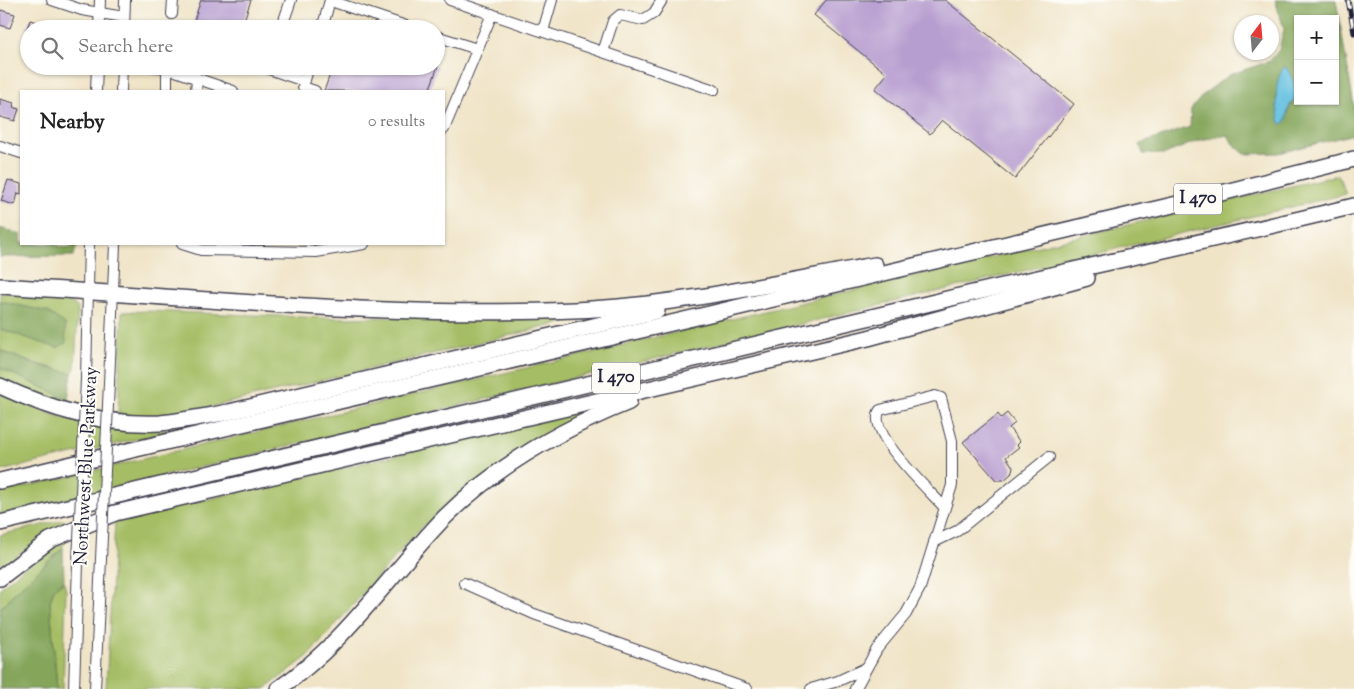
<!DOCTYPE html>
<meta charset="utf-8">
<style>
body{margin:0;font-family:"Sorts Mill Goudy",serif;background:#f2f2f2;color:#222}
.controls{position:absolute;right:15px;top:15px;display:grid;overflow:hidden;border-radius:0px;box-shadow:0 1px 4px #0004}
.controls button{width:45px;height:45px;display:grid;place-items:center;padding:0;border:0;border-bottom:1px solid #e0e0e0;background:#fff;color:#222;font:25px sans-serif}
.compass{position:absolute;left:1234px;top:15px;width:45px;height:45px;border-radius:50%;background:#fff;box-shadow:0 1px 4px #0004;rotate:16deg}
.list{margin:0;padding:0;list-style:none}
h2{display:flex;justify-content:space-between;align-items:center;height:65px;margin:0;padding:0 20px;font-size:21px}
h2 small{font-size:16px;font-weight:400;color:#767676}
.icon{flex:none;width:28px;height:28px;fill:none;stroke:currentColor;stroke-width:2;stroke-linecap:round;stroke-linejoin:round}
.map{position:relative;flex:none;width:1354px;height:689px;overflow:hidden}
.search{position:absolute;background:#fff;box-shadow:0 1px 4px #0004;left:20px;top:20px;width:425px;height:55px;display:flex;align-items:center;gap:12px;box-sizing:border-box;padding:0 18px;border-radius:28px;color:#767676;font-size:19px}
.panel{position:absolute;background:#fff;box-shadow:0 1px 4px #0004;left:20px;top:90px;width:425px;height:155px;border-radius:0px}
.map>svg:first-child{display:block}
.green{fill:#a5be65;stroke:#647050}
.forest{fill:#84a55a;stroke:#53644a;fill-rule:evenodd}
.water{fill:#62c0e0;stroke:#42718e}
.building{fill:#b79ed0}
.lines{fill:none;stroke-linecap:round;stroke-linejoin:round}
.minor-casing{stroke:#413f50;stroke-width:12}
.highway-casing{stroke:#413f50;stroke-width:18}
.minor{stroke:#fff;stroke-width:10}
.highway{stroke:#fff;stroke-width:15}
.rail-casing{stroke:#22223b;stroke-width:5}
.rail{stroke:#fdfcf7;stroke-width:3;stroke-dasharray:9;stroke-linecap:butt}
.minor-bridge-casing{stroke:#413f50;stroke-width:12;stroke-linecap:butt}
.minor-bridge{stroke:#fff;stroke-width:10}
.labels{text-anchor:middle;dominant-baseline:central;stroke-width:4;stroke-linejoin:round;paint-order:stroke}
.shield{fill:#fdfcf7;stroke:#646373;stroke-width:1}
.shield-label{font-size:18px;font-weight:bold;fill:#22223b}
.street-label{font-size:19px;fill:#22223b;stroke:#fdfcf7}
</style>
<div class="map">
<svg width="1354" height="689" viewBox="0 0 1354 689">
<rect width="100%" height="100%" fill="#fdfcf7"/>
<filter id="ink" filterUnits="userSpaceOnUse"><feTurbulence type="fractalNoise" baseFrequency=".02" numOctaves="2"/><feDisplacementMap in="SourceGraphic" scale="10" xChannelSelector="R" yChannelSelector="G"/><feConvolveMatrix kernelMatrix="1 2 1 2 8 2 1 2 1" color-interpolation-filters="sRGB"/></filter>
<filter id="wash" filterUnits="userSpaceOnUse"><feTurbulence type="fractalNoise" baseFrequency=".0096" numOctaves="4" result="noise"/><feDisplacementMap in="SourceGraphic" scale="20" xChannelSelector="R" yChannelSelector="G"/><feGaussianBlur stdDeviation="1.12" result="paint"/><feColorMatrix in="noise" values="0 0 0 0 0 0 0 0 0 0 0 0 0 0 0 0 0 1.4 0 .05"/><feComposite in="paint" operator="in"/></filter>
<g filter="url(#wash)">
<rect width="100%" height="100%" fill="#f0e4c7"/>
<g class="green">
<polygon points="1338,175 1346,194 0,515 0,493"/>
<path d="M0 293C17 294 70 293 78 309L75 368 71 375C48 365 23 362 0 350V329L48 312 0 301Z"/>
<polygon points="147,311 331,318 595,315 190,412 150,417 118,415 122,312"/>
<polygon points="0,368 68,399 67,407 0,380"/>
<path d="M0 393C21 402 43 412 65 418 101 430 138 430 176 430L0 471Z"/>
<polygon points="598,408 451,501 418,531 308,656 265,689 106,689 115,521"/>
<polygon points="64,520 63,526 41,538 0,569 0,535"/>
<polygon points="63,542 63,548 16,591 0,609 0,588 40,554"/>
<polygon points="64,581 66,591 63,689 57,689 50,602 54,589"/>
</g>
<g class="forest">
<path d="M1275 0H1336L1354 106V134L1279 153 1245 154 1233 144 1228 135 1200 140 1165 154H1143L1140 144 1190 127 1191 109 1205 93 1229 75 1270 61 1279 50 1284 29ZM1298 19H1335V101H1298ZM1287 68 1296 92 1287 115 1280 123 1276 98 1282 71Z"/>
<polygon points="0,228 21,235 21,244 51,244 66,248 78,244 73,256 0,257"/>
<polygon points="0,301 48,312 65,324 66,343 57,348 0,329"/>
<polygon points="0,350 33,364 72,373 68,399 0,368"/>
<polygon points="63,548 64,581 54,589 50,602 57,689 0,689 0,609 16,591"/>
</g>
<path class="water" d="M1284 67 1287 68C1291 77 1299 89 1294 99 1292 103 1289 105 1288 109 1286 116 1288 119 1283 124L1280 123C1276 104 1273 84 1284 67Z"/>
<g id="blocks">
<g class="building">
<polygon points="201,0 251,0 241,29 191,29"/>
<polygon points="826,0 945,0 1074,104 1015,179 942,120 930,134 875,89 887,74 814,15"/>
<polygon points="0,10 15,14 10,28 0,25"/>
<polygon points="30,20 53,27 52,29 27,29"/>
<polygon points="333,66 438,66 429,91 324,91"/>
<polygon points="0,99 14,103 13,107 19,109 15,121 0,117"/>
<polygon points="8,180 21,184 21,194 18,193 15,205 1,201"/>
<polygon points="1007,413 1015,423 1009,428 1020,442 1017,445 1019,447 1006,457 1013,467 1011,474 1004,480 996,480 963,442 998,414 1001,418"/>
</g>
</g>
</g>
<g filter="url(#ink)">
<use href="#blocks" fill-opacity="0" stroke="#413f50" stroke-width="1"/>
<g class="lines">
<g class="minor-casing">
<g id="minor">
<polyline points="52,0 82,10 124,17"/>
<polyline points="450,0 714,90"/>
<polyline points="331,1 415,29"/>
<polyline points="172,14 173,0"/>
<polyline points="99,29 100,0"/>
<polyline points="124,29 125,0"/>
<polyline points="281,29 291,0"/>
<polyline points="322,29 330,0"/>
<polyline points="543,31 552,0"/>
<polyline points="436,36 477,49"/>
<polyline points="603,52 613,21 620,15 643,20 654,13 662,0"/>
<polyline points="149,66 167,68 233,91"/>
<polyline points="267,66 266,68 304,81"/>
<polyline points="309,66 303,87 315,91"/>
<polyline points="96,91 97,66"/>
<polyline points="121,91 122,66"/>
<polyline points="167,91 167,68"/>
<polyline points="196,91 197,78"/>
<polyline points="444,129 492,14"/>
<polyline points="0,146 21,153"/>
<polyline points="182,244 201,250 316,252 364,244"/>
<polyline points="86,379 89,244"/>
<polyline points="109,383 115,244"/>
<polyline points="934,542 957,531 1049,457"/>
<polyline points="464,583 534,614 747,689"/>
<polyline points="74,689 78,563"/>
<polyline points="95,689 101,559"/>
<polyline points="811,689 838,681 866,668"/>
<path d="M855 689 877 649 906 614 920 588 952 485V441L941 398 935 396 880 410C865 432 930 491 945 508"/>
</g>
</g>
<g class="highway-casing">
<g id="highway">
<path d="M0 286C191 297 382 318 574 310 675 306 775 283 875 265"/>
<path d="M0 386C50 409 104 426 160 423 183 421 206 416 229 412L657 311"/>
<polyline points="0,481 1190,201 1354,159"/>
<path d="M0 523C313 450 626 376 939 301 1077 268 1216 240 1354 206"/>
<polyline points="0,578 50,540 115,513 868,338 1087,278"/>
<path d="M278 689C344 645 389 575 444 518 495 467 562 429 629 402"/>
</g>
</g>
<use href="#minor" class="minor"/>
<use href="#highway" class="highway"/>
<g class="rail-casing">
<polyline id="rail" points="1348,0 1354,33"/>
</g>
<use href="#rail" class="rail"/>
<g class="minor-bridge-casing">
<g id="minor-bridge">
<polyline points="101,559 109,383"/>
<polyline points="78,563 86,379"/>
</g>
</g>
<use href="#minor-bridge" class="minor-bridge"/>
</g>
</g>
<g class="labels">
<g class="shield">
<rect x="1174" y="183.5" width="48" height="31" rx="4"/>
<rect x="592" y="362.5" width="48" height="31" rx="4"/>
</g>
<g class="shield-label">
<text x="1198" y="199">I 470</text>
<text x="616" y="378">I 470</text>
</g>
<g class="street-label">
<text transform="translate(87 466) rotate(-87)">Northwest Blue Parkway</text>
</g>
</g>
</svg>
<div class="controls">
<button>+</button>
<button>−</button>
</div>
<svg class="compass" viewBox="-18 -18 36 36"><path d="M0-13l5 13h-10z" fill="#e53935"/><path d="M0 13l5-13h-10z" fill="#767676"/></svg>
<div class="search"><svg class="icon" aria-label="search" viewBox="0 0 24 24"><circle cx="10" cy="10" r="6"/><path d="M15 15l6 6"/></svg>Search here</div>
<section class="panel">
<h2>Nearby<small>0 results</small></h2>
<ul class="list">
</ul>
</section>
</div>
